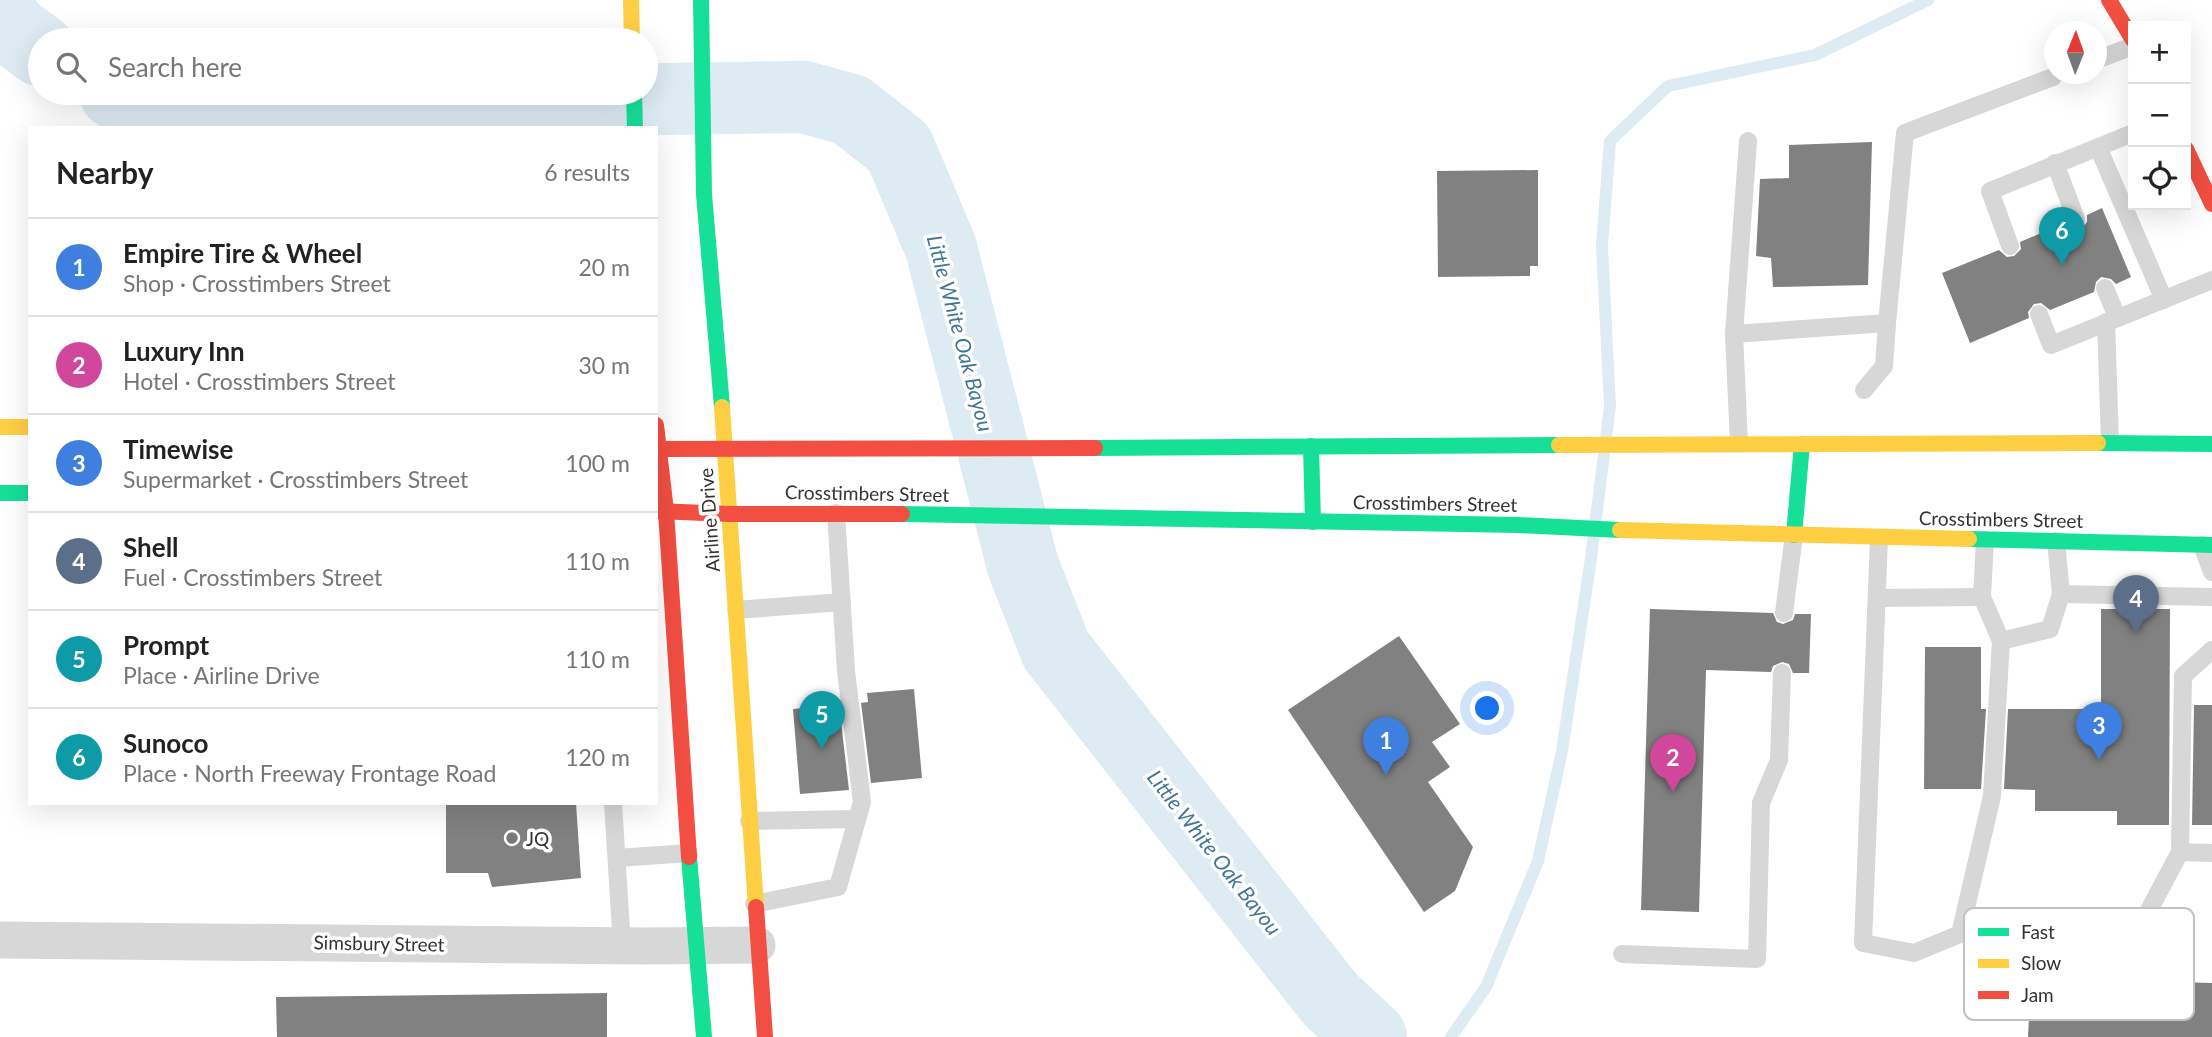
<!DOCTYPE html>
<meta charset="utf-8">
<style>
body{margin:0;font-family:Lato,sans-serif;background:#f6f6f6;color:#222}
.controls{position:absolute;right:21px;top:21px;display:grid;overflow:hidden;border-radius:0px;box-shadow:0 7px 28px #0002}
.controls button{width:63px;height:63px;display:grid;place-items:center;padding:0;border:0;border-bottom:2px solid #e0e0e0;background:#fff;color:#222;font:35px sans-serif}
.compass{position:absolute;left:2044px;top:21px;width:63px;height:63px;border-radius:50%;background:#fff;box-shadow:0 7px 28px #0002;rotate:1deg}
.you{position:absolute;left:1488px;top:709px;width:24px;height:24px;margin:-18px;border:5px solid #fff;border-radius:50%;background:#1a73e8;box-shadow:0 0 0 10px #1a73e833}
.badge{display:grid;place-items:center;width:46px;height:46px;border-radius:50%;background:#111827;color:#fff;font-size:23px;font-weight:700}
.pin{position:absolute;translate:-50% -58px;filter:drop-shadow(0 2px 4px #0008)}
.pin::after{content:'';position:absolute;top:37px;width:24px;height:21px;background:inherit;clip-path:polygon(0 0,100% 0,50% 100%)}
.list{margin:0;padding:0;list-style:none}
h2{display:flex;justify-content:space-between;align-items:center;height:91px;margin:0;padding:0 28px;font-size:30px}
h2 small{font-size:23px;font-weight:400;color:#767676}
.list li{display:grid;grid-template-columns:46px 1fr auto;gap:21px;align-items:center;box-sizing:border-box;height:98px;padding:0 28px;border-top:2px solid #e0e0e0}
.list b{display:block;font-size:26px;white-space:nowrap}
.list p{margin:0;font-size:23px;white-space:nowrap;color:#767676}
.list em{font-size:23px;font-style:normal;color:#767676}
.icon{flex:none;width:38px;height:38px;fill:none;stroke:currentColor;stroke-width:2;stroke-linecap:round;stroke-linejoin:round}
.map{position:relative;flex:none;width:2212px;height:1037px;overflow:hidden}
.search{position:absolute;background:#fff;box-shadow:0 7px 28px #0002;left:28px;top:28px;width:630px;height:77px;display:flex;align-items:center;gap:18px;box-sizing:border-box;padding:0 24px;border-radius:38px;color:#767676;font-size:26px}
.panel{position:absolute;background:#fff;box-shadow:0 7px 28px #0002;left:28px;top:126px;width:630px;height:679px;border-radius:0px}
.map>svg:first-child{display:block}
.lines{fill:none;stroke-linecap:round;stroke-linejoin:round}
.stream{stroke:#ddebf3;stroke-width:12}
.river{stroke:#ddebf3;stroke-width:72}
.building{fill:#818181}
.lane{stroke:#d7d7d7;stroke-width:18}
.street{stroke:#d7d7d7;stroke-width:37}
.fast{stroke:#16e098;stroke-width:16}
.slow{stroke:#ffcf43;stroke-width:16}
.jam{stroke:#f24e42;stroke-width:16}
.poi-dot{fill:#7a7a7a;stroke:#fff;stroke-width:2.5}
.labels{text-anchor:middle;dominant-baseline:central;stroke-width:7;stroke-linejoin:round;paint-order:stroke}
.street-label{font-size:19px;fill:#333;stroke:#fff}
.poi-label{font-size:19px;fill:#333;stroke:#fff;text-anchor:start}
.water-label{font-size:21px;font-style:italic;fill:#3f7597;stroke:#fff}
.key{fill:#fff;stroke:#c2c2c2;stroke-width:2}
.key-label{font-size:19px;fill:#333}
</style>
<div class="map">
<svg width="2212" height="1037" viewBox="0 0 2212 1037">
<rect width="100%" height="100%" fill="#fff"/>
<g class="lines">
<polyline class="stream" points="1451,1037 1486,987 1538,861 1562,751 1591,558 1610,406 1602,245 1610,141 1668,86 1815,55 1928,0"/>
<g class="river">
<polyline points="0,13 13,30 40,50"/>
<polyline points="115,93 183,113 308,119 529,101 804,97 851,110 899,148 941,248 1023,566 1056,650 1330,999 1371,1037"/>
</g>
</g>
<g class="building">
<polygon points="1872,142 1868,285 1773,287 1771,258 1756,256 1760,179 1789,178 1789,145"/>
<polygon points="1538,170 1538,266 1530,266 1530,276 1438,277 1437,171"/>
<polygon points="2102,208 2131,277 2116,284 2111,279 2101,277 2096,282 2094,292 2050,310 2041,303 2034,304 2028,312 2029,318 1970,343 1942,273 1999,250 2007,257 2014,256 2021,249 2020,242 2065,223 2073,230 2081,229 2087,222 2087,215"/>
<polygon points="1650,609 1773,613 1777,622 1783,624 1793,620 1795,614 1811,614 1809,673 1793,673 1789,664 1782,662 1773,666 1771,672 1706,670 1699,912 1641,910"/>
<polygon points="2101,609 2170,609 2169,825 2117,825 2117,811 2035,811 2035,790 2004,789 2008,709 2101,709"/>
<polygon points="1399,636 1460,724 1432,742 1450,767 1428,782 1473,847 1455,891 1424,912 1288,710"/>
<polygon points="1925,647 1981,647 1981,709 1986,709 1981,789 1924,789"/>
<polygon points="914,689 922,778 871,783 861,703 868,702 867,693"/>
<polygon points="839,705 849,790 800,794 793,709"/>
<polygon points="2194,705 2212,705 2212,825 2192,825"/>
<polygon points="446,803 576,803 581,878 492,887 488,873 446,873"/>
<polygon points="2031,978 2212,983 2212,1037 2028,1037"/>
<polygon points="607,993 607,1037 277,1037 276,997"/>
</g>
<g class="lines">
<g class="lane">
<polyline points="2096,60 2133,46"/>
<polyline points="1748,141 1734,334 1887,323 1905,133 2053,77"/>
<polyline points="2098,147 2164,300"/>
<polyline points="2055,163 2076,219"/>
<polyline points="2010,246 1990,191 2133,133"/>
<polyline points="2105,288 2117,317"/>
<polyline points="2039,314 2051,345 2212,280"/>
<polyline points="2106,322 2110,442"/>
<polyline points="1734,334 1739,443"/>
<polyline points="1864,390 1884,366 1887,323"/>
<polyline points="1879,538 1863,943 1914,953 1960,934 2130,946 2180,852"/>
<polyline points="2056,541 2061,594 2212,597"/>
<polyline points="2202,545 2212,572"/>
<polyline points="1877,598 1982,597"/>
<polyline points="736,610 842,602"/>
<polyline points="1784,613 1794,535"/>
<polyline points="2001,641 2050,629 2061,594"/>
<polyline points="2212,650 2183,676 2180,852 2212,853"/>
<polyline points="613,803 622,946"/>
<polyline points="749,821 857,819"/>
<polyline points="617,858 689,853"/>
<polyline points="754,904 838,887 862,802 846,671 836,513"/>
<polyline points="1960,934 1992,796 2001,641 1982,597 1985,540"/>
<polyline points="1622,954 1757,959 1761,803 1779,760 1782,673"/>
</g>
<polyline class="street" points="0,940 645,946 757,945"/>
<g class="fast">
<polyline points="701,0 704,194 722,407"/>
<polyline points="634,93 635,128"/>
<polyline points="2098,443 2212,444"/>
<polyline points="1311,446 1313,522"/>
<polyline points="1095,448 1559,445"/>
<polyline points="0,493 30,493"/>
<polyline points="902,514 1518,525 1620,530"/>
<polyline points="1794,535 1802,444"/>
<polyline points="1969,539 2212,545"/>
<polyline points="689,857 704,1037"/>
</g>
<g class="slow">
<polyline points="631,0 632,40"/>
<polyline points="722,407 756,907"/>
<polyline points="0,427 30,427"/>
<polyline points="1559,445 2098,443"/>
<polyline points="1620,530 1969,539"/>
</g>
<g class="jam">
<polyline points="2109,0 2133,40"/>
<polyline points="2186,149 2212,204"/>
<polyline points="656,425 666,511 689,857"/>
<polyline points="656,449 1095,448"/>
<polyline points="656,511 730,514 902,514"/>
<polyline points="756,907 765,1037"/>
</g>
</g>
<circle class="poi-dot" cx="512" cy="838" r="7"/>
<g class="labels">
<g class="street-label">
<text transform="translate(867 493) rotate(1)">Crosstimbers Street</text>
<text transform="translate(1435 503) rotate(1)">Crosstimbers Street</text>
<text transform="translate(2001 519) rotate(1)">Crosstimbers Street</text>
<text transform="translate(709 520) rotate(-94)">Airline Drive</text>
<text transform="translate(379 943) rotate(1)">Simsbury Street</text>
</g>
<g class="poi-label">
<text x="526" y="838">JQ</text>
</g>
<g class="water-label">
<text transform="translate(961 333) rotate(75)">Little White Oak Bayou</text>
<text transform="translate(1215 852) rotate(52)">Little White Oak Bayou</text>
</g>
</g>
<rect x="1964" y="908" width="230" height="112" rx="10" class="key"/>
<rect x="1978" y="928" width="31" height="8" fill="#16e098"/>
<rect x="1978" y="959" width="31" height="9" fill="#ffcf43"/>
<rect x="1978" y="991" width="31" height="8" fill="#f24e42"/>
<g class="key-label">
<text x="2021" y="939">Fast</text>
<text x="2021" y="970">Slow</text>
<text x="2021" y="1002">Jam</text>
</g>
</svg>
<div class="controls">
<button>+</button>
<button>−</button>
<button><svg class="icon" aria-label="locate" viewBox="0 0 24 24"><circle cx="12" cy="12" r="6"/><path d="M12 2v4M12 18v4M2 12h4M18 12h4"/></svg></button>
</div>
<svg class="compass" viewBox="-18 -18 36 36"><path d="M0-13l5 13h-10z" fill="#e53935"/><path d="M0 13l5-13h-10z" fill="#767676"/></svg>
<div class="you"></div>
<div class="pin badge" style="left:1386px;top:775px;background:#3f7fe0">1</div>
<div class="pin badge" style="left:1673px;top:792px;background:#d1479c">2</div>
<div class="pin badge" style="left:2099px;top:760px;background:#3f7fe0">3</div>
<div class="pin badge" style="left:2136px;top:633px;background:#5c6f8a">4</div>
<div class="pin badge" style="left:822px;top:749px;background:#0f9aa8">5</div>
<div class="pin badge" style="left:2062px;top:265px;background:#0f9aa8">6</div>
<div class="search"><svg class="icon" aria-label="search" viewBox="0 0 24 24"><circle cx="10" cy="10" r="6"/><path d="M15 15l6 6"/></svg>Search here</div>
<section class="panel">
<h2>Nearby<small>6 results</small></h2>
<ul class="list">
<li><span class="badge" style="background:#3f7fe0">1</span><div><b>Empire Tire &amp; Wheel</b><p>Shop · Crosstimbers Street</p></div><em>20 m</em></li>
<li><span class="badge" style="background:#d1479c">2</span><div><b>Luxury Inn</b><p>Hotel · Crosstimbers Street</p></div><em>30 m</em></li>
<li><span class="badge" style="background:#3f7fe0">3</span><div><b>Timewise</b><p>Supermarket · Crosstimbers Street</p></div><em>100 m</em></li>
<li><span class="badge" style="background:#5c6f8a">4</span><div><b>Shell</b><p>Fuel · Crosstimbers Street</p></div><em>110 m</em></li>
<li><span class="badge" style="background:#0f9aa8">5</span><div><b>Prompt</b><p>Place · Airline Drive</p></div><em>110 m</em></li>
<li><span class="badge" style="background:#0f9aa8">6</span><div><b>Sunoco</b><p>Place · North Freeway Frontage Road</p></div><em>120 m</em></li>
</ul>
</section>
</div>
